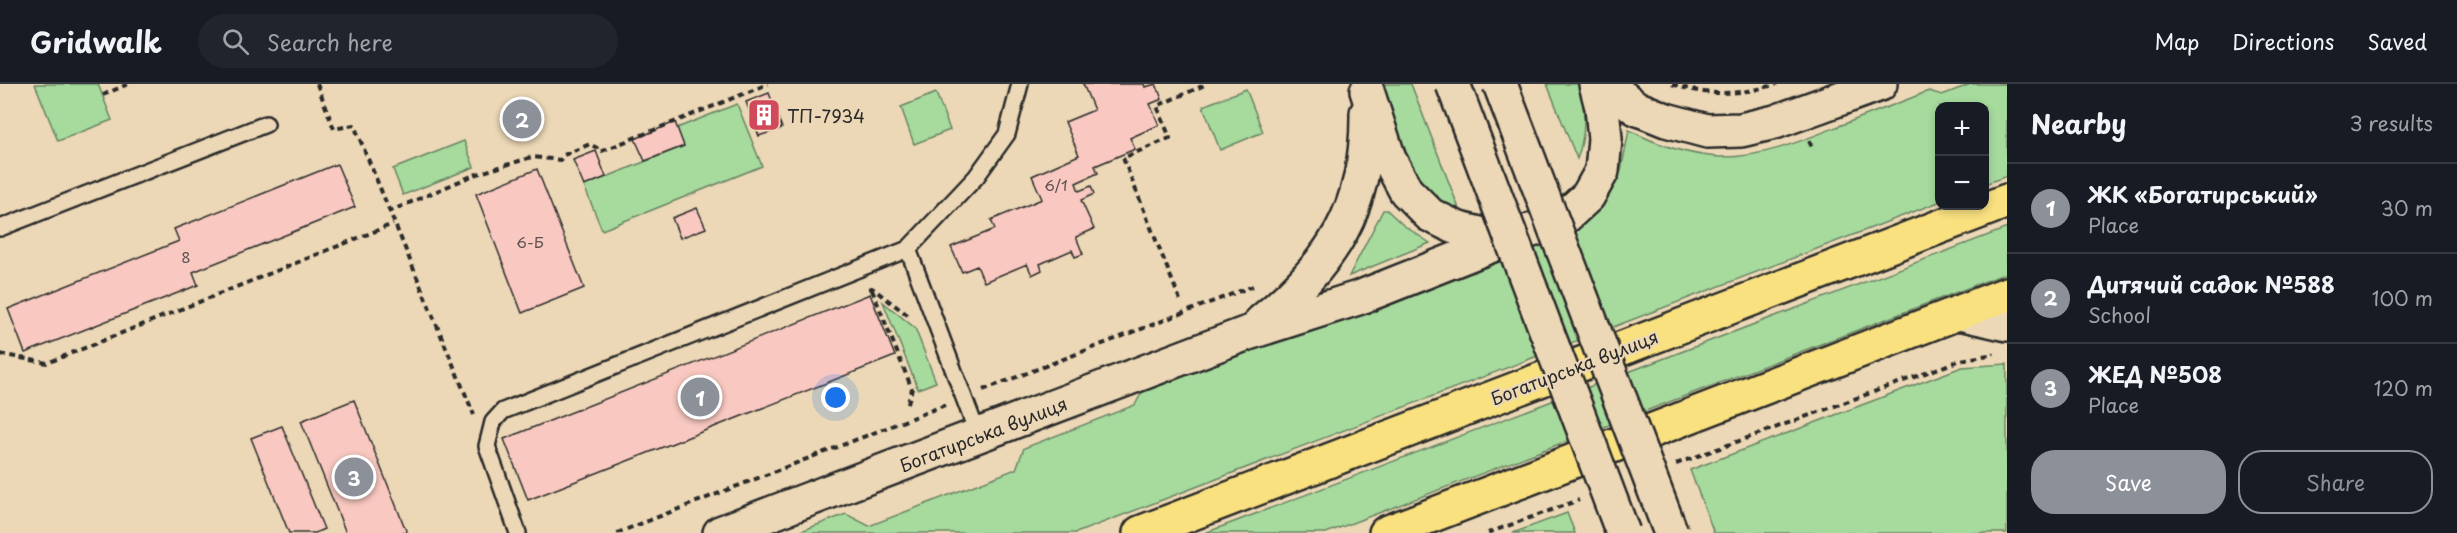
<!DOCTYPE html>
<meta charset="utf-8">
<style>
body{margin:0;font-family:"Playpen Sans",sans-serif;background:#20242c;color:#f1f3f6}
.controls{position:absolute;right:18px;top:18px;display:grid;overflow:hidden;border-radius:12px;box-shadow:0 3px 9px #0003}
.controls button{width:54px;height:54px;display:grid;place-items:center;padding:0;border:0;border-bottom:2px solid #363941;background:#171b24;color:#f1f3f6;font:30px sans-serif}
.you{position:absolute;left:836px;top:314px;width:21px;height:21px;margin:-15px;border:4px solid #fff;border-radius:50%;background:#1a73e8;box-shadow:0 0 0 9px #1a73e833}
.badge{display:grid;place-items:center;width:39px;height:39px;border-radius:50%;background:#8c9099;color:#fff;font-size:20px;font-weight:700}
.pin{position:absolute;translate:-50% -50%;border:3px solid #fff;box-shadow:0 2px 6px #0006}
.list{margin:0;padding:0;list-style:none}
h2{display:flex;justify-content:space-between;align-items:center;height:78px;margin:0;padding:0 24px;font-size:26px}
h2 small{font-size:20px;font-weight:400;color:#9ea1a6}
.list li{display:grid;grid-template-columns:39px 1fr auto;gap:18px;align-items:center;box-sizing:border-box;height:90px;padding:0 24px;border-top:2px solid #363941}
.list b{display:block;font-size:22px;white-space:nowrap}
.list p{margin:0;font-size:20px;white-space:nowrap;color:#9ea1a6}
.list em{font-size:20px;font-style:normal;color:#9ea1a6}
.actions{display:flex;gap:12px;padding:18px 24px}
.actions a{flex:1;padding:14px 0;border:2px solid #8c9099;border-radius:24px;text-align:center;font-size:21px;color:#8c9099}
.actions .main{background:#8c9099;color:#fff}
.icon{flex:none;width:33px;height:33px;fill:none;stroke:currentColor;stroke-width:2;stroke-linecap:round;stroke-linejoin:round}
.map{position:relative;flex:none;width:2007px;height:449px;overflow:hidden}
header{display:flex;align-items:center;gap:36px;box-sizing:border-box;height:84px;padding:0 30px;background:#171b24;border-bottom:2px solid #363941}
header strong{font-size:28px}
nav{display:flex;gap:33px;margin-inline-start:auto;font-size:21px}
.search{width:420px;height:54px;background:#20242c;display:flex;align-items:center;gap:15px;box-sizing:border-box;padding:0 21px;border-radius:33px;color:#9ea1a6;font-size:22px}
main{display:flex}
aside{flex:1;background:#171b24}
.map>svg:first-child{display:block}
.green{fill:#a6db9d;stroke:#688364;stroke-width:1.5}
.building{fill:#f9c9c1;stroke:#2b2b2b;stroke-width:1.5}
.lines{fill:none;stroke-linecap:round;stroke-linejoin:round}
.lane-casing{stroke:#2b2b2b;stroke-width:20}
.secondary-casing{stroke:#2b2b2b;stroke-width:38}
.primary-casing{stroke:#2b2b2b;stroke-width:38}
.path{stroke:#2b2b2b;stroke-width:4;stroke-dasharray:6 4.5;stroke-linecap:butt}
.lane{stroke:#ecd8b6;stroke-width:15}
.secondary{stroke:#ecd8b6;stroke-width:33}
.primary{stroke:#fae180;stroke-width:33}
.secondary-bridge-casing{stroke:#2b2b2b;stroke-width:38;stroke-linecap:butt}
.secondary-bridge{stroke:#ecd8b6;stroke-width:33}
.labels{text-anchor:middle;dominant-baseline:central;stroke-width:4.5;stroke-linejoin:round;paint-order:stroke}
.number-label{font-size:15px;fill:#5e5250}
.poi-label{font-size:18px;fill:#2b2b2b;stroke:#ecd8b6;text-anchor:start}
.street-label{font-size:18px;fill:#2b2b2b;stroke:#ecd8b6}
</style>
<header>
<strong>Gridwalk</strong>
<div class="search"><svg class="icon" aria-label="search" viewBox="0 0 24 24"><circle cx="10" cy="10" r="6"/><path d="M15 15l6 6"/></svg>Search here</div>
<nav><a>Map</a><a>Directions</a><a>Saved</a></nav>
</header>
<main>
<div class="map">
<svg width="2007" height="449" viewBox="0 0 2007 449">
<rect width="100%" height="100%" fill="#ecd8b6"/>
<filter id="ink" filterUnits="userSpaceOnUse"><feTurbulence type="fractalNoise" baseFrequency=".0167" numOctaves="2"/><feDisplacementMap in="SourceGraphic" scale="12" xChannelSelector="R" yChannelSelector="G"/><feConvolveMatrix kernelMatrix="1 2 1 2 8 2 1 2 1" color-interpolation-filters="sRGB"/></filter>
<g filter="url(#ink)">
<g class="green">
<polygon points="35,0 98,0 112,36 58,57"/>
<polygon points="1384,0 1411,0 1461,130 1418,107 1391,43"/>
<path d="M1547 0H1578L1579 2C1586 28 1586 50 1577 75Z"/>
<path d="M1971 0H2007V92L1985 100 1984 22H1940L1939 118 1076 449H796L846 430 869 442 1016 385 1024 364 1135 321 1142 308 1539 159 1605 115 1621 87 1629 46C1658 61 1687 71 1720 73 1761 74 1802 57 1839 42 1869 30 1899 19 1929 7L1942 11Z"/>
<polygon points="1246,5 1263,48 1220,66 1203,22"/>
<polygon points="936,9 950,46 914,60 901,23"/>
<polygon points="737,20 762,82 602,146 584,102 684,62 677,44"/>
<polygon points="464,57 474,83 403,111 393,85"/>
<polygon points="1383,126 1387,126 1403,141 1430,159 1349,192"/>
<polygon points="2007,144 2007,189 1326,449 1205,449"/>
<polygon points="883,218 915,244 936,298 918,305"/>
<polygon points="2007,280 2007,449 1714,449 1690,386 1962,283"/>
<polygon points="1567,429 1575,449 1513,449"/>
</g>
<g class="building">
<polygon points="1083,0 1144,0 1145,3 1156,0 1162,15 1150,20 1159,41 1130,54 1135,65 1095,82 1098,89 1076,99 1079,107 1091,102 1094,110 1081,116 1094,145 1076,153 1083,170 1075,173 1072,166 1040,180 1042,186 1032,191 1027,180 984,198 977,182 962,188 951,163 995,145 991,136 1042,115 1032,92 1079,71 1065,38 1094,26"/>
<polygon points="769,9 782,44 759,52 746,18"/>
<polygon points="675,38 684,62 645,77 635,55"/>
<polygon points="596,67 606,93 584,102 573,76"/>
<polygon points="337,80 355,123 193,188 198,201 25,269 8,225 179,157 174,145"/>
<polygon points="537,85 584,204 522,229 476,110"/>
<polygon points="697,124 706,144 680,154 672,134"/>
<polygon points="870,210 895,272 528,416 504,355"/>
<polygon points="354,316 407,449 346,449 301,337"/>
<polygon points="282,342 324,445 315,449 289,449 251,354"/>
</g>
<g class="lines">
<g class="lane-casing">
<g id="lane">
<polyline points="0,144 266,40"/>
<polyline points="908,165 976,93 1007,50 1020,0"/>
<polyline points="518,449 487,362 493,338 503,327 908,165 978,351"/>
</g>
</g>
<g class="secondary-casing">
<g id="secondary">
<polyline points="1606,0 1636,24 1666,36 1707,47 1741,46 1775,38 1880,0"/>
<polyline points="1367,7 1389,75 1406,107 1430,131 1459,145 1505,156 1564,134 1588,112 1602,87 1605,55 1602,23 1596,0"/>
<polyline points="1959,229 2007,240"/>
<path d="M1261 238C1333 179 1368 124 1367 29"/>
<polyline points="720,449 1245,250 1361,213 1505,156"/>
</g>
</g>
<g class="primary-casing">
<g id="primary">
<polyline points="1140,449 2007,117"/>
<polyline points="1386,449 2007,210"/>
</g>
</g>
<g class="path">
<polyline points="317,0 334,45 354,41 474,331"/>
<path d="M1672 0C1708 13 1741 11 1777 0"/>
<polyline points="103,11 128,0"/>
<polyline points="1809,57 1813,65"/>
<polyline points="388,128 474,91 532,73 560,76 564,71 590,60 602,67 768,0"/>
<polyline points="869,205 872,204 909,232"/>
<polyline points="872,206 912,305 907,322"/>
<polyline points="1180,216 1123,74 1170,54 1157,22 1207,0"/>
<polyline points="0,270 47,279 393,140"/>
<polyline points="983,306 1253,202"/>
<polyline points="1676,380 1961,276 1994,270"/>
<polyline points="617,449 945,321"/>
<polyline points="1488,449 1579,416"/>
</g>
<use href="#lane" class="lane"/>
<use href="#secondary" class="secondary"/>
<use href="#primary" class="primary"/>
<g class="secondary-bridge-casing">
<g id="secondary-bridge">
<polyline points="1453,0 1623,449"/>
<polyline points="1500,0 1671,449"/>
</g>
</g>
<use href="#secondary-bridge" class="secondary-bridge"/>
</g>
</g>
<defs>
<g id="building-square" transform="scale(1.725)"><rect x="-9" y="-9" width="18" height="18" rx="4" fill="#d1495b" stroke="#ecd8b6"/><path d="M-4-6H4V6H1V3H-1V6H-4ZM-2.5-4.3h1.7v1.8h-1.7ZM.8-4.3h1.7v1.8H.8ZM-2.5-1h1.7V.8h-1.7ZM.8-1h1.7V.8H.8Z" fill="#fff"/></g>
</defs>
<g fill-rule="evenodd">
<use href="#building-square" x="764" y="31"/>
</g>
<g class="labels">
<g class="number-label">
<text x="1056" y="100">6/1</text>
<text x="530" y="157">6-Б</text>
<text x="186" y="172">8</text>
</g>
<g class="poi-label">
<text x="787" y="31">ТП-7934</text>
</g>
<g class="street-label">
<text transform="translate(1574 283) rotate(-21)">Богатирська вулиця</text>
<text transform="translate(983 350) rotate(-21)">Богатирська вулиця</text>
</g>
</g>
</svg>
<div class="controls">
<button>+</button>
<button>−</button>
</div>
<div class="you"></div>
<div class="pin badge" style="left:700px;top:313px">1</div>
<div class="pin badge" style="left:522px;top:35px">2</div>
<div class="pin badge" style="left:354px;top:393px">3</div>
</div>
<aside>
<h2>Nearby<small>3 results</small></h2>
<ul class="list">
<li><span class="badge">1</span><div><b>ЖК «Богатирський»</b><p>Place</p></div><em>30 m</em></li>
<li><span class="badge">2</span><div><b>Дитячий садок №588</b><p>School</p></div><em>100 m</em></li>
<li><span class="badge">3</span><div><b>ЖЕД №508</b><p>Place</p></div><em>120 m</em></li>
</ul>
<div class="actions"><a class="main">Save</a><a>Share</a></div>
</aside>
</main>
